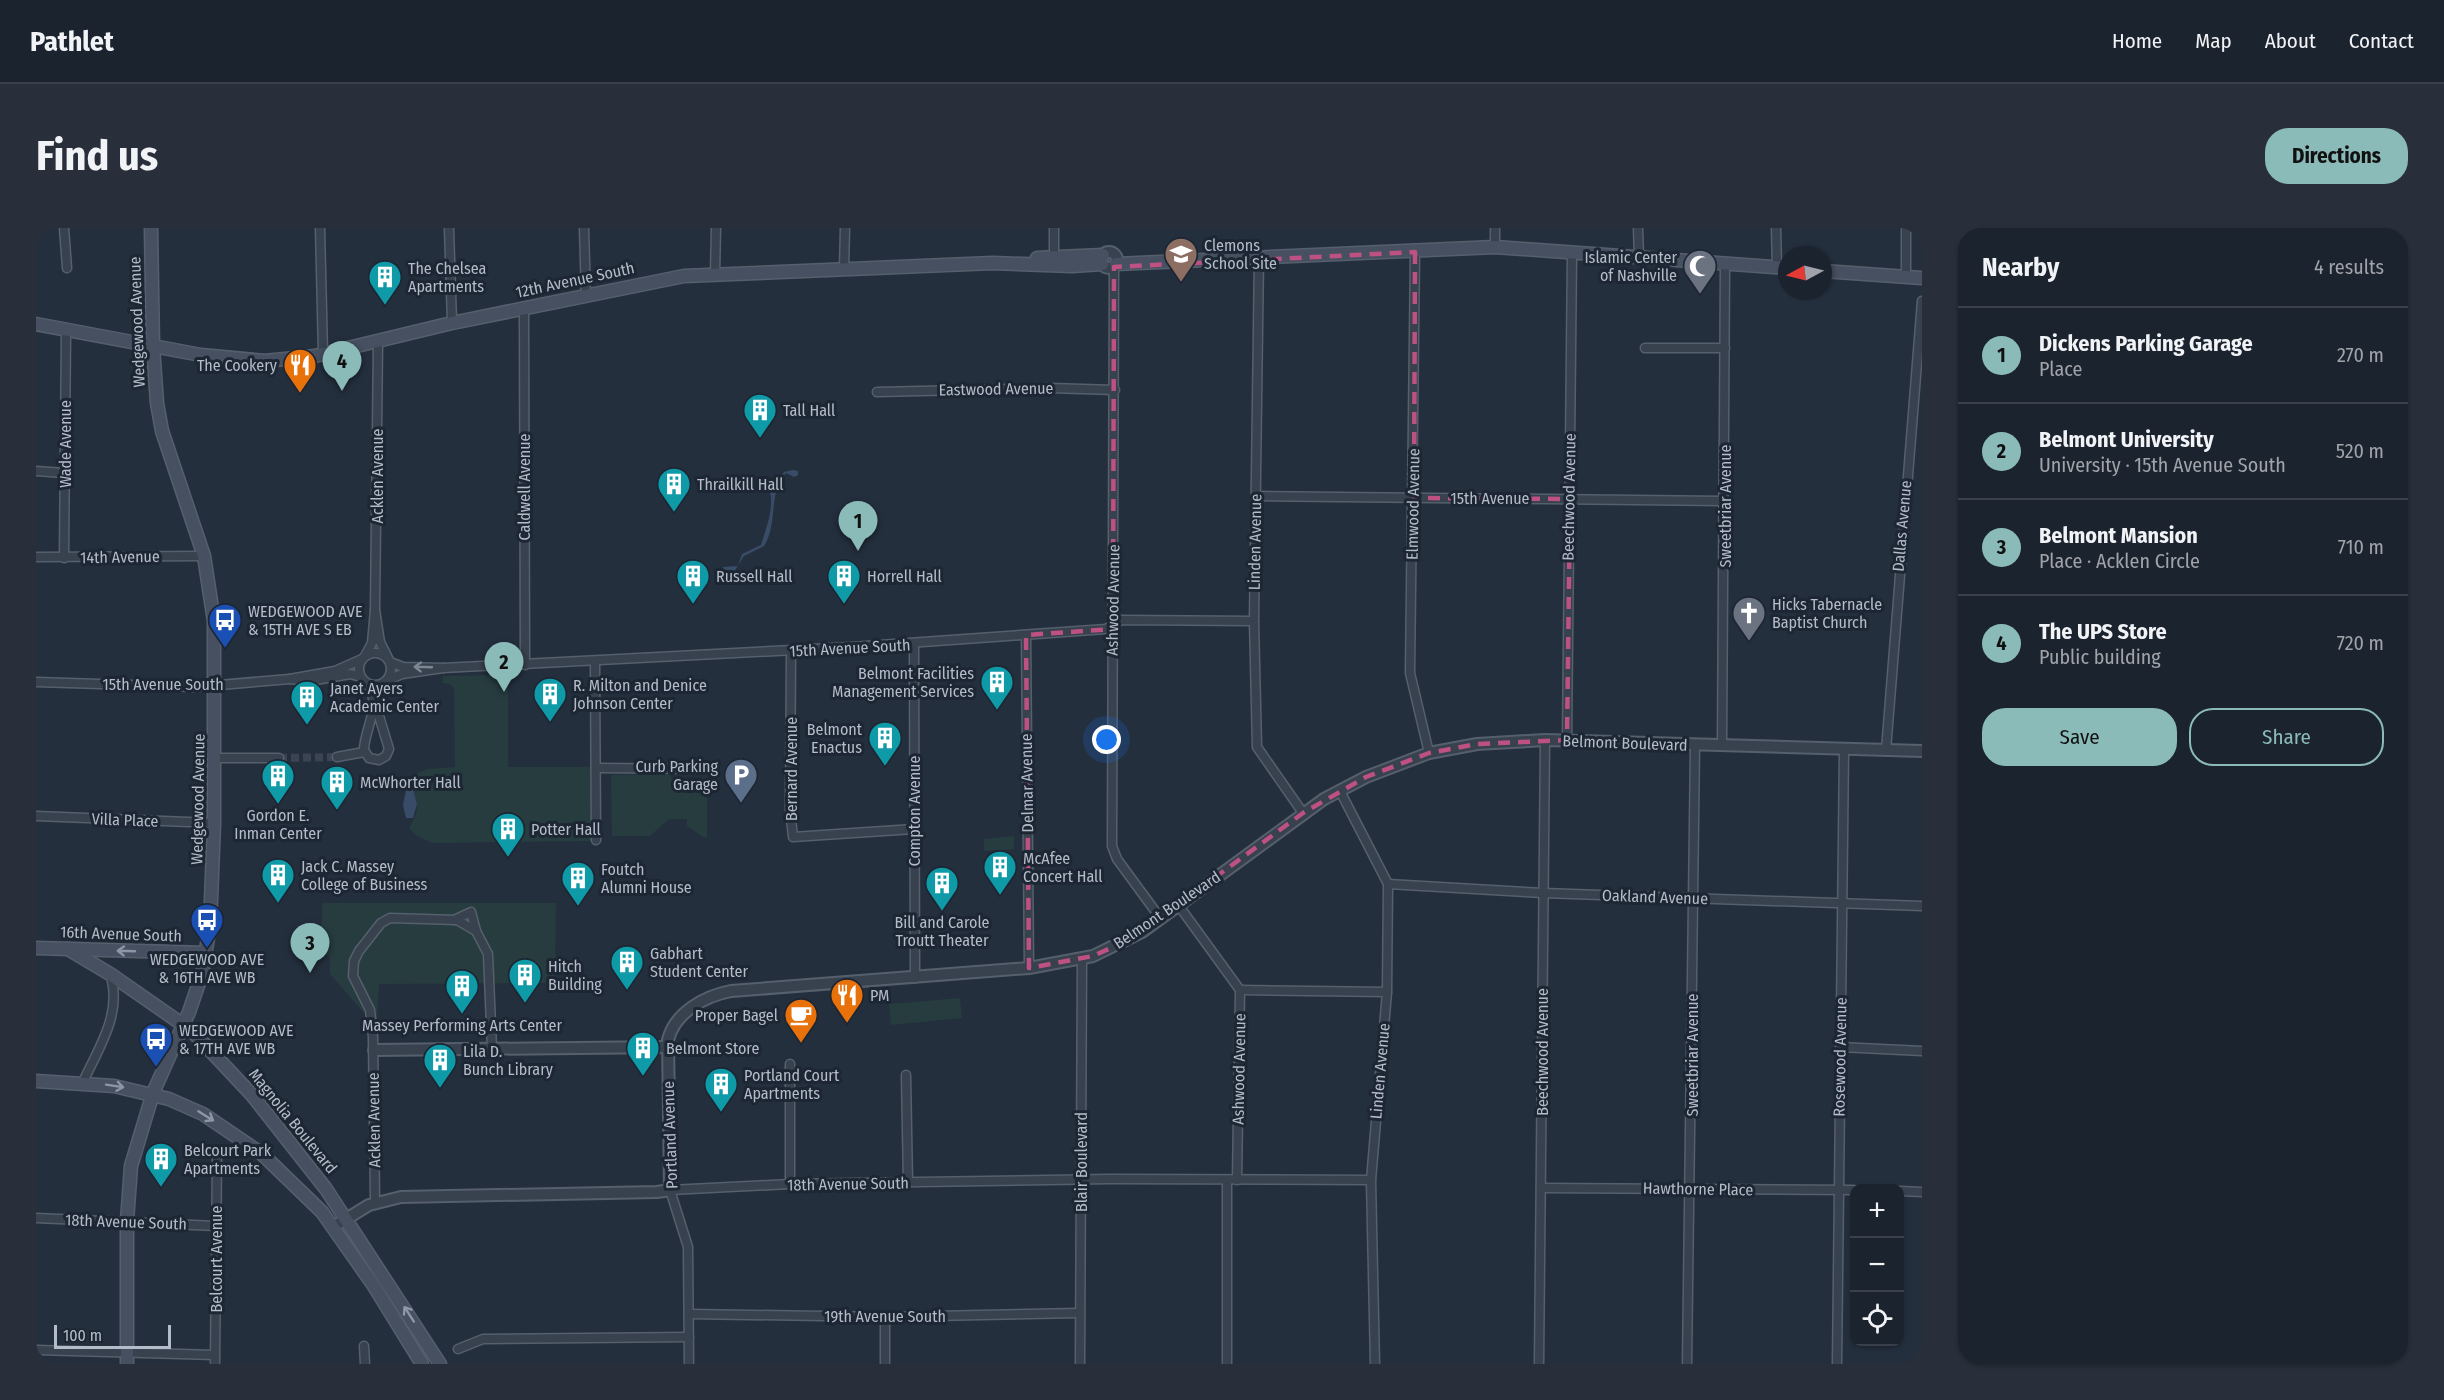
<!DOCTYPE html>
<meta charset="utf-8">
<style>
body{margin:0;font-family:"Fira Sans Condensed",sans-serif;background:#282f3a;color:#f1f3f6}
.controls{position:absolute;right:18px;bottom:18px;display:grid;overflow:hidden;border-radius:12px;box-shadow:0 2px 4px #0004}
.controls button{width:54px;height:54px;display:grid;place-items:center;padding:0;border:0;border-bottom:2px solid #39404a;background:#1b232e;color:#f1f3f6;font:30px sans-serif}
.compass{position:absolute;left:1742px;top:18px;width:54px;height:54px;border-radius:50%;background:#1b232e;box-shadow:0 2px 4px #0004;rotate:263deg}
.scale{position:absolute;left:18px;bottom:15px;width:117px;box-sizing:border-box;padding-left:6px;border:3px solid #b4bcc9;border-top:0;font-size:16px;line-height:21px;white-space:nowrap;color:#b4bcc9;-webkit-text-stroke:4px #1d2633;paint-order:stroke}
.you{position:absolute;left:1071px;top:512px;width:21px;height:21px;margin:-15px;border:4px solid #fff;border-radius:50%;background:#1a73e8;box-shadow:0 0 0 9px #1a73e833}
.badge{display:grid;place-items:center;width:39px;height:39px;border-radius:50%;background:#8bbbb9;color:#111;font-size:20px;font-weight:700}
.pin{position:absolute;translate:-50% -50px;filter:drop-shadow(0 2px 3px #0008)}
.pin::after{content:'';position:absolute;top:32px;width:21px;height:18px;background:inherit;clip-path:polygon(0 0,100% 0,50% 100%)}
.list{margin:0;padding:0;list-style:none}
h2{display:flex;justify-content:space-between;align-items:center;height:78px;margin:0;padding:0 24px;font-size:26px}
h2 small{font-size:20px;font-weight:400;color:#a0a4aa}
.list li{display:grid;grid-template-columns:39px 1fr auto;gap:18px;align-items:center;box-sizing:border-box;height:96px;padding:0 24px;border-top:2px solid #39404a}
.list b{display:block;font-size:22px;white-space:nowrap}
.list p{margin:0;font-size:20px;white-space:nowrap;color:#a0a4aa}
.list em{font-size:20px;font-style:normal;color:#a0a4aa}
.actions{display:flex;gap:12px;padding:18px 24px}
.actions a{flex:1;padding:14px 0;border:2px solid #8bbbb9;border-radius:24px;text-align:center;font-size:21px;color:#8bbbb9}
.actions .main{background:#8bbbb9;color:#111}
.icon{flex:none;width:33px;height:33px;fill:none;stroke:currentColor;stroke-width:2;stroke-linecap:round;stroke-linejoin:round}
.map{position:relative;flex:none;width:1886px;height:1136px;overflow:hidden;border-radius:24px}
header{display:flex;align-items:center;gap:36px;box-sizing:border-box;height:84px;padding:0 30px;background:#1b232e;border-bottom:2px solid #39404a}
header strong{font-size:28px}
nav{display:flex;gap:33px;margin-inline-start:auto;font-size:21px}
.intro{display:flex;align-items:center;justify-content:space-between;box-sizing:border-box;height:144px;padding:0 36px}
h1{margin:0;font-size:42px}
.button{padding:15px 27px;border-radius:24px;background:#8bbbb9;color:#111;font-size:21px;font-weight:700}
main{display:flex;gap:36px;padding:0 36px}
aside{flex:1;background:#1b232e;border-radius:24px;box-shadow:0 2px 4px #0004}
.map>svg:first-child{display:block}
.green{fill:#263c3f}
.water{fill:#394c67}
.lines{fill:none;stroke-linecap:round;stroke-linejoin:round}
.minor-tunnel{stroke:#3a4453;stroke-width:8;stroke-dasharray:8 4;stroke-linecap:butt}
.minor-casing{stroke:#565f6c;stroke-width:11}
.tertiary-casing{stroke:#565f6c;stroke-width:14}
.secondary-casing{stroke:#565f6c;stroke-width:15}
.minor{stroke:#38414e;stroke-width:8}
.tertiary{stroke:#38414e;stroke-width:10}
.secondary{stroke:#465061;stroke-width:12}
.oneway{stroke:#7c8592}
.oneway2{stroke:#8e96a5}
.marked{fill:none;stroke:#bd5182;stroke-width:4.5;stroke-dasharray:12 8;stroke-linejoin:round}
.labels{text-anchor:middle;dominant-baseline:central;stroke-width:6;stroke-linejoin:round;paint-order:stroke}
.poi-label{font-size:16px;fill:#b4bcc9;stroke:#1d2633;text-anchor:start}
.street-label{font-size:16px;fill:#b4bcc9;stroke:#1d2633}
</style>
<header>
<strong>Pathlet</strong>
<nav><a>Home</a><a>Map</a><a>About</a><a>Contact</a></nav>
</header>
<div class="intro"><h1>Find us</h1><a class="button">Directions</a></div>
<main>
<div class="map">
<svg width="1886" height="1136" viewBox="0 0 1886 1136">
<rect width="100%" height="100%" fill="#242f3e"/>
<g class="green">
<path d="M472 447V539H555L556 613 396 615 380 607 373 600C388 576 378 573 372 550L391 541 419 539 418 461 414 456 407 455V448Z"/>
<polygon points="635,546 635,550 671,550 671,609 667,609 651,598 651,591 633,591 614,608 576,608 575,547"/>
<polygon points="978,608 978,621 948,623 948,611"/>
<polygon points="286,675 520,675 519,755 343,756 341,793 335,793 294,746 294,729 286,723"/>
<polygon points="924,770 926,790 855,797 853,776"/>
</g>
<g class="water">
<path d="M757 242 762 243V247L758 249 750 245C731 266 743 294 728 318L708 328 698 344H688L687 339 702 338 706 326 725 317C730 300 738 282 734 263L748 244Z"/>
<polygon points="370,562 377,562 381,576 377,590 370,590 367,577"/>
</g>
<g class="lines">
<polyline class="minor-tunnel" points="243,530 301,529"/>
<g class="minor-casing">
<g id="minor">
<polyline points="28,0 31,40"/>
<polyline points="284,0 287,125"/>
<polyline points="413,0 416,95"/>
<polyline points="548,0 550,68"/>
<polyline points="1602,0 1603,29"/>
<polyline points="1740,0 1741,39"/>
<polyline points="1870,0 1870,49"/>
<polyline points="1459,19 1459,0"/>
<polyline points="1379,24 1374,445 1393,525"/>
<polyline points="1018,28 1018,0"/>
<polyline points="1223,28 1218,393 1221,519 1267,585"/>
<polyline points="1078,39 1076,618 1081,631 1125,691"/>
<polyline points="808,41 809,0"/>
<polyline points="679,46 680,0"/>
<polyline points="488,80 489,437"/>
<polyline points="1609,120 1689,120"/>
<polyline points="841,164 1014,160 1079,162"/>
<polyline points="0,243 28,245"/>
<polyline points="1220,268 1688,273"/>
<polyline points="0,329 168,328"/>
<polyline points="28,330 30,102"/>
<polyline points="339,382 342,114"/>
<polyline points="990,407 993,740"/>
<polyline points="878,416 879,750"/>
<polyline points="755,423 754,582 757,609 878,601"/>
<circle cx="339" cy="441" r="16"/>
<polyline points="559,435 560,612"/>
<polyline points="407,440 816,419 1070,401 1085,392 1218,393"/>
<polyline points="325,449 314,446 274,453 254,451 299,443 326,431"/>
<path d="M328 453C349 474 328 500 328 522L333 530 343 532 350 528 353 521 343 488V468L350 453 366 446 407 440 367 439 354 434 344 414 339 382 336 415 329 428"/>
<polyline points="0,454 160,459 254,451"/>
<polyline points="1531,512 1536,25"/>
<polyline points="1686,518 1689,37"/>
<polyline points="1850,522 1886,73"/>
<polyline points="301,529 328,524"/>
<polyline points="179,530 243,530"/>
<polyline points="560,540 673,541"/>
<polyline points="1304,563 1352,656 1351,764 1335,952 1339,1136"/>
<polyline points="0,588 178,595"/>
<polyline points="1352,656 1507,665 1886,678"/>
<polyline points="1143,678 1204,762 1201,952"/>
<polyline points="418,692 435,684 440,703"/>
<polyline points="1204,762 1351,764"/>
<polyline points="1804,819 1886,823"/>
<polyline points="754,836 754,956"/>
<polyline points="870,847 872,955"/>
<path d="M47 854C63 819 87 785 74 746"/>
<polyline points="1191,952 1191,1136"/>
<polyline points="1505,960 1818,962"/>
<polyline points="1864,963 1886,964"/>
<polyline points="339,974 337,809 334,782 317,748 318,733 323,723 345,695 354,690 421,692 440,703 452,726 456,821"/>
<polyline points="0,990 180,998"/>
<polyline points="654,1086 849,1089 1044,1085"/>
<polyline points="328,1118 329,1136"/>
<polyline points="422,1121 447,1111 653,1109"/>
<polyline points="0,1122 179,1127"/>
<polyline points="179,1136 181,926"/>
<polyline points="653,1136 652,1019 634,962 754,956 1074,951 1335,952"/>
<polyline points="849,1136 849,1089"/>
<polyline points="1044,1136 1046,731"/>
<polyline points="1503,1136 1509,512"/>
<polyline points="1651,1136 1659,518"/>
<polyline points="1801,1136 1808,521"/>
</g>
</g>
<g class="tertiary-casing">
<g id="tertiary">
<circle cx="1073" cy="32" r="8"/>
<polyline points="338,822 632,819"/>
<path d="M297 999 333 977 365 969 621 964 634 962 632 812C639 784 669 768 695 763L993 740 1057 728 1106 704 1288 571 1330 549 1393 525 1441 516 1509 512 1886 523"/>
</g>
</g>
<g class="secondary-casing">
<g id="secondary">
<polyline points="1001,30 1067,27"/>
<polyline points="1080,36 1459,19 1751,40"/>
<polyline points="1787,43 1886,50"/>
<polyline points="0,96 165,127 229,133 279,128 416,95 648,48 957,35 1036,38 1066,36"/>
<polyline points="0,720 170,725"/>
<polyline points="32,721 74,746 156,803 216,867 290,961 404,1136"/>
<polyline points="0,853 78,858 133,871 167,886 226,926 286,984 338,1058 386,1136"/>
<polyline points="91,1136 91,993 95,938 117,865 153,784 166,746 174,698 178,595 178,393 168,328 126,203 121,175 117,119 115,0"/>
</g>
</g>
<use href="#minor" class="minor"/>
<use href="#tertiary" class="tertiary"/>
<use href="#secondary" class="secondary"/>
</g>
<defs><path id="oneway-shaft" d="M-6 0H5M1.5-3L5.5 0L1.5 3" fill="none" stroke-width="1.6" stroke-linecap="round" stroke-linejoin="round" transform="scale(1.5)"/></defs>
<use class="oneway" href="#oneway-shaft" transform="translate(387 439) rotate(-178)"/>
<g class="oneway2">
<use href="#oneway-shaft" transform="translate(90 723) rotate(-178)"/>
<use href="#oneway-shaft" transform="translate(79 858) rotate(9)"/>
<use href="#oneway-shaft" transform="translate(170 888) rotate(32)"/>
<use href="#oneway-shaft" transform="translate(373 1086) rotate(-123)"/>
</g>
<path class="marked" d="M1379 24 1378 270 1534 271 1531 512 1441 516 1393 525 1330 549 1267 585 1095 711 1057 728 993 740 990 407 1077 401 1078 39Z"/>
<defs>
<g id="school-pin" transform="scale(1.725)"><path d="M0 17L-7.5 6A9.5 9.5 0 1 1 7.5 6Z" fill="#8d6e63" stroke="#1d2633"/><path d="M0-5L7-2L0 1L-7-2ZM-4 1L0 2.5L4 1V4Q0 6-4 4Z" fill="#fff"/></g>
<g id="mosque-pin" transform="scale(1.725)"><path d="M0 17L-7.5 6A9.5 9.5 0 1 1 7.5 6Z" fill="#6b7280" stroke="#1d2633"/><path d="M3.5-4.9A6 6 0 1 0 3.5 4.9A5 5 0 1 1 3.5-4.9Z" fill="#fff"/></g>
<g id="building-pin" transform="scale(1.725)"><path d="M0 17L-7.5 6A9.5 9.5 0 1 1 7.5 6Z" fill="#0f9aa8" stroke="#1d2633"/><path d="M-4-6H4V6H1V3H-1V6H-4ZM-2.5-4.3h1.7v1.8h-1.7ZM.8-4.3h1.7v1.8H.8ZM-2.5-1h1.7V.8h-1.7ZM.8-1h1.7V.8H.8Z" fill="#fff"/></g>
<g id="restaurant-pin" transform="scale(1.725)"><path d="M0 17L-7.5 6A9.5 9.5 0 1 1 7.5 6Z" fill="#e8710a" stroke="#1d2633"/><path d="M-5-6h1v4h1v-4h1v4h1v-4h1v5L-1.5 .5V6h-2V.5L-5-1ZM5-6V6H3V1.5H1.5Q1.5-4 5-6Z" fill="#fff"/></g>
<g id="church-pin" transform="scale(1.725)"><path d="M0 17L-7.5 6A9.5 9.5 0 1 1 7.5 6Z" fill="#6b7280" stroke="#1d2633"/><path d="M-1.2-6h2.4v3.5h3.3v2.4h-3.3V6h-2.4V-.1h-3.3v-2.4h3.3Z" fill="#fff"/></g>
<g id="bus-pin" transform="scale(1.725)"><path d="M0 17L-7.5 6A9.5 9.5 0 1 1 7.5 6Z" fill="#1a4fb4" stroke="#1d2633"/><path d="M-5-6H5V4H4V6H2V4H-2V6H-4V4H-5ZM-3.5-4V0h7V-4ZM-3.5 1.2v1.5H-2V1.2ZM2 1.2v1.5H3.5V1.2Z" fill="#fff"/></g>
<g id="parking-pin" transform="scale(1.725)"><path d="M0 17L-7.5 6A9.5 9.5 0 1 1 7.5 6Z" fill="#5c6f8a" stroke="#1d2633"/><path d="M-3.5-5.5H1a3.5 3.5 0 0 1 0 7H-1V5.5H-3.5ZM-1-3.4V-.6H.8a1.4 1.4 0 0 0 0-2.8Z" fill="#fff"/></g>
<g id="cafe-pin" transform="scale(1.725)"><path d="M0 17L-7.5 6A9.5 9.5 0 1 1 7.5 6Z" fill="#e8710a" stroke="#1d2633"/><path d="M-5.5-4.5H6V0H3Q3 3.5 0 3.5H-2.5Q-5.5 3.5-5.5 0ZM3-3.2v2h1.7v-2ZM-6 4.5H4V6H-6Z" fill="#fff"/></g>
</defs>
<g fill-rule="evenodd">
<use href="#school-pin" x="1145" y="26"/>
<use href="#mosque-pin" x="1664" y="38"/>
<use href="#building-pin" x="349" y="49"/>
<use href="#restaurant-pin" x="264" y="137"/>
<use href="#building-pin" x="724" y="182"/>
<use href="#building-pin" x="638" y="256"/>
<use href="#building-pin" x="657" y="348"/>
<use href="#building-pin" x="808" y="348"/>
<use href="#church-pin" x="1713" y="385"/>
<use href="#bus-pin" x="189" y="392"/>
<use href="#building-pin" x="961" y="454"/>
<use href="#building-pin" x="514" y="466"/>
<use href="#building-pin" x="271" y="469"/>
<use href="#building-pin" x="849" y="510"/>
<use href="#parking-pin" x="705" y="547"/>
<use href="#building-pin" x="242" y="548"/>
<use href="#building-pin" x="301" y="554"/>
<use href="#building-pin" x="472" y="601"/>
<use href="#building-pin" x="964" y="639"/>
<use href="#building-pin" x="242" y="647"/>
<use href="#building-pin" x="542" y="650"/>
<use href="#building-pin" x="906" y="655"/>
<use href="#bus-pin" x="171" y="692"/>
<use href="#building-pin" x="591" y="734"/>
<use href="#building-pin" x="489" y="747"/>
<use href="#building-pin" x="426" y="758"/>
<use href="#restaurant-pin" x="811" y="767"/>
<use href="#cafe-pin" x="765" y="787"/>
<use href="#bus-pin" x="120" y="811"/>
<use href="#building-pin" x="607" y="820"/>
<use href="#building-pin" x="404" y="832"/>
<use href="#building-pin" x="685" y="856"/>
<use href="#building-pin" x="125" y="931"/>
</g>
<g class="labels">
<g class="poi-label">
<text x="1168" y="17">Clemons<tspan x="1168" dy="18">School Site</tspan></text>
<text x="1641" y="29" text-anchor="end">Islamic Center<tspan x="1641" dy="18">of Nashville</tspan></text>
<text x="372" y="40">The Chelsea<tspan x="372" dy="18">Apartments</tspan></text>
<text x="241" y="137" text-anchor="end">The Cookery</text>
<text x="747" y="182">Tall Hall</text>
<text x="661" y="256">Thrailkill Hall</text>
<text x="680" y="348">Russell Hall</text>
<text x="831" y="348">Horrell Hall</text>
<text x="1736" y="376">Hicks Tabernacle<tspan x="1736" dy="18">Baptist Church</tspan></text>
<text x="212" y="383">WEDGEWOOD AVE<tspan x="212" dy="18">&amp; 15TH AVE S EB</tspan></text>
<text x="938" y="445" text-anchor="end">Belmont Facilities<tspan x="938" dy="18">Management Services</tspan></text>
<text x="537" y="457">R. Milton and Denice<tspan x="537" dy="18">Johnson Center</tspan></text>
<text x="294" y="460">Janet Ayers<tspan x="294" dy="18">Academic Center</tspan></text>
<text x="826" y="501" text-anchor="end">Belmont<tspan x="826" dy="18">Enactus</tspan></text>
<text x="682" y="538" text-anchor="end">Curb Parking<tspan x="682" dy="18">Garage</tspan></text>
<text x="324" y="554">McWhorter Hall</text>
<text x="242" y="587" text-anchor="middle">Gordon E.<tspan x="242" dy="18">Inman Center</tspan></text>
<text x="495" y="601">Potter Hall</text>
<text x="987" y="630">McAfee<tspan x="987" dy="18">Concert Hall</tspan></text>
<text x="265" y="638">Jack C. Massey<tspan x="265" dy="18">College of Business</tspan></text>
<text x="565" y="641">Foutch<tspan x="565" dy="18">Alumni House</tspan></text>
<text x="906" y="694" text-anchor="middle">Bill and Carole<tspan x="906" dy="18">Troutt Theater</tspan></text>
<text x="614" y="725">Gabhart<tspan x="614" dy="18">Student Center</tspan></text>
<text x="171" y="731" text-anchor="middle">WEDGEWOOD AVE<tspan x="171" dy="18">&amp; 16TH AVE WB</tspan></text>
<text x="512" y="738">Hitch<tspan x="512" dy="18">Building</tspan></text>
<text x="834" y="767">PM</text>
<text x="742" y="787" text-anchor="end">Proper Bagel</text>
<text x="426" y="797" text-anchor="middle">Massey Performing Arts Center</text>
<text x="143" y="802">WEDGEWOOD AVE<tspan x="143" dy="18">&amp; 17TH AVE WB</tspan></text>
<text x="630" y="820">Belmont Store</text>
<text x="427" y="823">Lila D.<tspan x="427" dy="18">Bunch Library</tspan></text>
<text x="708" y="847">Portland Court<tspan x="708" dy="18">Apartments</tspan></text>
<text x="148" y="922">Belcourt Park<tspan x="148" dy="18">Apartments</tspan></text>
</g>
<g class="street-label">
<text transform="translate(539 52) rotate(-12)">12th Avenue South</text>
<text transform="translate(101 94) rotate(-92)">Wedgewood Avenue</text>
<text transform="translate(960 161) rotate(-1)">Eastwood Avenue</text>
<text transform="translate(29 216) rotate(-90)">Wade Avenue</text>
<text transform="translate(341 248) rotate(-90)">Acklen Avenue</text>
<text transform="translate(488 259) rotate(-90)">Caldwell Avenue</text>
<text transform="translate(1533 269) rotate(-89)">Beechwood Avenue</text>
<text x="1454" y="270">15th Avenue</text>
<text transform="translate(1377 276) rotate(-89)">Elmwood Avenue</text>
<text transform="translate(1689 278) rotate(-90)">Sweetbriar Avenue</text>
<text transform="translate(1866 298) rotate(-85)">Dallas Avenue</text>
<text transform="translate(1219 314) rotate(-89)">Linden Avenue</text>
<text transform="translate(84 329) rotate(-1)">14th Avenue</text>
<text transform="translate(1077 372) rotate(-89)">Ashwood Avenue</text>
<text transform="translate(814 420) rotate(-3)">15th Avenue South</text>
<text x="127" y="456">15th Avenue South</text>
<text transform="translate(1589 515) rotate(2)">Belmont Boulevard</text>
<text transform="translate(755 541) rotate(-90)">Bernard Avenue</text>
<text transform="translate(991 555) rotate(-91)">Delmar Avenue</text>
<text transform="translate(162 571) rotate(-89)">Wedgewood Avenue</text>
<text transform="translate(878 583) rotate(-90)">Compton Avenue</text>
<text transform="translate(89 592) rotate(2)">Villa Place</text>
<text transform="translate(1619 669) rotate(2)">Oakland Avenue</text>
<text transform="translate(1131 682) rotate(-34)">Belmont Boulevard</text>
<text transform="translate(85 706) rotate(2)">16th Avenue South</text>
<text transform="translate(1506 824) rotate(-90)">Beechwood Avenue</text>
<text transform="translate(1656 827) rotate(-90)">Sweetbriar Avenue</text>
<text transform="translate(1804 829) rotate(-89)">Rosewood Avenue</text>
<text transform="translate(1203 841) rotate(-89)">Ashwood Avenue</text>
<text transform="translate(1344 843) rotate(-85)">Linden Avenue</text>
<text transform="translate(338 892) rotate(-91)">Acklen Avenue</text>
<text transform="translate(257 893) rotate(51)">Magnolia Boulevard</text>
<text transform="translate(634 907) rotate(-92)">Portland Avenue</text>
<text transform="translate(1045 934) rotate(-90)">Blair Boulevard</text>
<text transform="translate(812 956) rotate(-1)">18th Avenue South</text>
<text transform="translate(1662 961) rotate(1)">Hawthorne Place</text>
<text transform="translate(90 994) rotate(2)">18th Avenue South</text>
<text transform="translate(180 1031) rotate(-90)">Belcourt Avenue</text>
<text x="849" y="1088">19th Avenue South</text>
</g>
</g>
</svg>
<div class="controls">
<button>+</button>
<button>−</button>
<button><svg class="icon" aria-label="locate" viewBox="0 0 24 24"><circle cx="12" cy="12" r="6"/><path d="M12 2v4M12 18v4M2 12h4M18 12h4"/></svg></button>
</div>
<svg class="compass" viewBox="-18 -18 36 36"><path d="M0-13l5 13h-10z" fill="#e53935"/><path d="M0 13l5-13h-10z" fill="#a0a4aa"/></svg>
<div class="scale">100 m</div>
<div class="you"></div>
<div class="pin badge" style="left:822px;top:323px">1</div>
<div class="pin badge" style="left:468px;top:464px">2</div>
<div class="pin badge" style="left:274px;top:745px">3</div>
<div class="pin badge" style="left:306px;top:163px">4</div>
</div>
<aside>
<h2>Nearby<small>4 results</small></h2>
<ul class="list">
<li><span class="badge">1</span><div><b>Dickens Parking Garage</b><p>Place</p></div><em>270 m</em></li>
<li><span class="badge">2</span><div><b>Belmont University</b><p>University · 15th Avenue South</p></div><em>520 m</em></li>
<li><span class="badge">3</span><div><b>Belmont Mansion</b><p>Place · Acklen Circle</p></div><em>710 m</em></li>
<li><span class="badge">4</span><div><b>The UPS Store</b><p>Public building</p></div><em>720 m</em></li>
</ul>
<div class="actions"><a class="main">Save</a><a>Share</a></div>
</aside>
</main>
